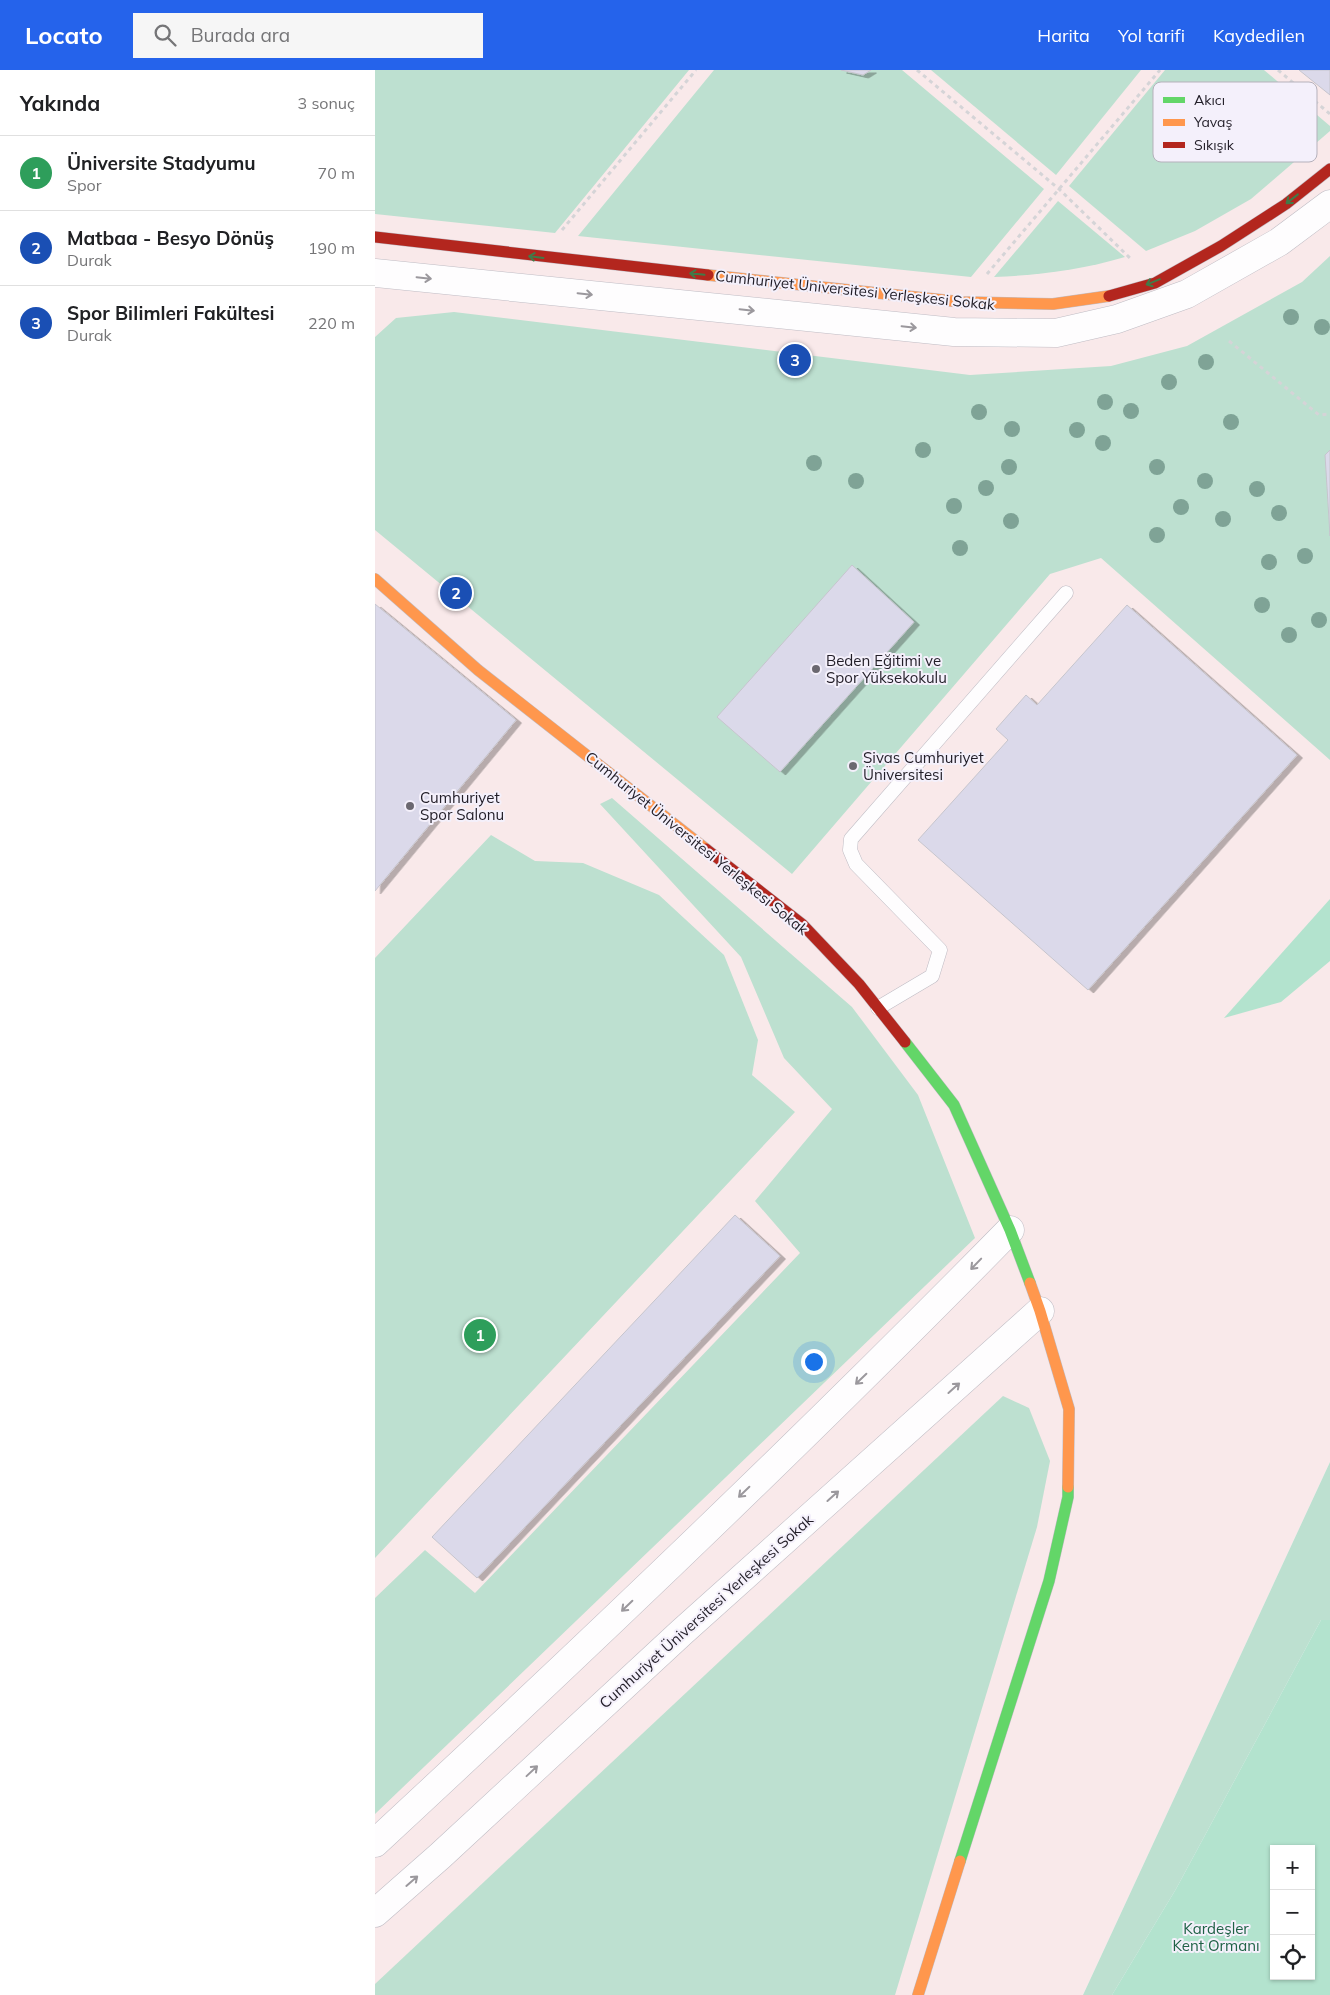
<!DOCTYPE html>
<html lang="tr">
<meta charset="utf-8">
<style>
body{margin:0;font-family:Mulish,sans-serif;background:#f6f6f6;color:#202124}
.controls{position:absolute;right:15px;bottom:15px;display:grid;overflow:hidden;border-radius:0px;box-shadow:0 1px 4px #0004}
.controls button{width:45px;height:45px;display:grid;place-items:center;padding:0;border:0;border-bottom:1px solid #e0e0e0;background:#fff;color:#202124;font:25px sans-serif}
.you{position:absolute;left:438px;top:1291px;width:18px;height:18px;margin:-12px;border:4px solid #fff;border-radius:50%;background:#1a73e8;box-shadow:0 0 0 8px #1a73e833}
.badge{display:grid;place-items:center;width:32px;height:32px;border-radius:50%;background:#2563eb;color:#fff;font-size:16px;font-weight:700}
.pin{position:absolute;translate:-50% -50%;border:2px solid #fff;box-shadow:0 1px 5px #0006}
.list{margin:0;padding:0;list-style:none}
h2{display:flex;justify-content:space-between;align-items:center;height:65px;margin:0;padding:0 20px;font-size:21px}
h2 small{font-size:16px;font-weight:400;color:#757577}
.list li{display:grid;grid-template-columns:32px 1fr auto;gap:15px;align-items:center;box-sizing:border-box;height:75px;padding:0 20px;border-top:1px solid #e0e0e0}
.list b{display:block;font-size:19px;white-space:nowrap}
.list p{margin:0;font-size:16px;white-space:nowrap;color:#757577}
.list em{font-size:16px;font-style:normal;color:#757577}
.icon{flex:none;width:28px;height:28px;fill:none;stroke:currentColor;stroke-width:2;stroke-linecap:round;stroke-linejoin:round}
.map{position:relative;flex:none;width:955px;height:1925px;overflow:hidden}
header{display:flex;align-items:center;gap:30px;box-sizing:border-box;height:70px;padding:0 25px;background:#2563eb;color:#fff}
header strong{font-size:24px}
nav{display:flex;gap:28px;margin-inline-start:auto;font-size:18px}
.search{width:350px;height:45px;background:#f6f6f6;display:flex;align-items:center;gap:12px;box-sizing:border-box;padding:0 18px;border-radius:0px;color:#757577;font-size:19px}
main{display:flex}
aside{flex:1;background:#fff}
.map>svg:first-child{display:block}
.education{fill:#f9e9ea}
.green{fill:#bde0d0}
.forest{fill:#b3e3ce;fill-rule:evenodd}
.building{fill:#dbd9ea;stroke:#c6c5cd;filter:url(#shadow)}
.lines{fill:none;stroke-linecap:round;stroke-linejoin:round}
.lane-casing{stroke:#bfbcc4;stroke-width:15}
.street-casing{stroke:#bfbcc4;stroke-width:29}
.fast-casing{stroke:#bfbcc4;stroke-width:12}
.slow-casing{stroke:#bfbcc4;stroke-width:12}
.jam-casing{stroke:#bfbcc4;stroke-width:12}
.path{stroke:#d5d4d7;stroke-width:3;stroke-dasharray:4 4;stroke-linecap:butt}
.lane{stroke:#fefdfe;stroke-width:14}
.street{stroke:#fefdfe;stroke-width:28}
.fast{stroke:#63d668;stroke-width:11}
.slow{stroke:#ff974d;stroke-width:11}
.jam{stroke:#b3261e;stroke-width:11}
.tree{fill:#7fa396}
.oneway{stroke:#427a48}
.oneway2{stroke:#9b989d}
.poi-dot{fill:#6b6870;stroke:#f4f0fb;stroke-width:2}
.labels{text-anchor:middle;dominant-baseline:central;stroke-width:4;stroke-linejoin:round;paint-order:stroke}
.street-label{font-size:15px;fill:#211d27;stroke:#f4f0fb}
.poi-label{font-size:15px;fill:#211d27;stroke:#f4f0fb;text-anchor:start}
.park-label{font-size:15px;fill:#1f6246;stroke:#f4f0fb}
.key{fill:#f4f0fb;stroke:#b5b1bb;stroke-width:1}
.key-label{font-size:14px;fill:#211d27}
</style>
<header>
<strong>Locato</strong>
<div class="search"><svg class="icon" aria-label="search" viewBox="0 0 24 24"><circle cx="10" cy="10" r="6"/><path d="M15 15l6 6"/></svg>Burada ara</div>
<nav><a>Harita</a><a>Yol tarifi</a><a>Kaydedilen</a></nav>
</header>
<main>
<aside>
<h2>Yakında<small>3 sonuç</small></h2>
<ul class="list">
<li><span class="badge" style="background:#2e9e5b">1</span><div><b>Üniversite Stadyumu</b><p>Spor</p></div><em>70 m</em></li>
<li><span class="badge" style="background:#1a4fb4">2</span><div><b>Matbaa - Besyo Dönüş</b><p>Durak</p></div><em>190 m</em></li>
<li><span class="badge" style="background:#1a4fb4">3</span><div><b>Spor Bilimleri Fakültesi</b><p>Durak</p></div><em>220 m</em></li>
</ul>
</aside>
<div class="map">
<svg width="955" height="1925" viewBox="0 0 955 1925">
<defs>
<filter id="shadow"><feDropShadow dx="5.5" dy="3" stdDeviation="0" flood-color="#0004"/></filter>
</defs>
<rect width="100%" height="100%" fill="#f5f3f8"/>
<polygon class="education" points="0,0 955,0 955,1392 708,1925 0,1925"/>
<g class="green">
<polygon points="0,0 314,0 180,163 0,144"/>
<polygon points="339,0 466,0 488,5 496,0 527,0 669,119 596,207 203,166"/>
<polygon points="556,0 766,0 681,105"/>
<polygon points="790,0 889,0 955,56 955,61 876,129 820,161 771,181 694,116"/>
<path d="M683 131 750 187C706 200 665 205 619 207Z"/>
<polygon points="955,186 955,690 726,488 675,504 417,804 0,460 0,267 21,248 79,242 595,305 736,296 812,276 927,212"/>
<polygon points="237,728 477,937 543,1025 600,1168 0,1744 0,1528 50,1480 100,1523 425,1183 380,1131 457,1039 409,988 366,887 225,734"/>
<polygon points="116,765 160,791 208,793 284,825 349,885 383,970 377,1005 420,1042 0,1488 0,888"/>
<polygon points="628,1326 654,1338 675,1391 662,1457 520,1925 0,1925 0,1914"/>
<polygon points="955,1392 955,1550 946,1550 801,1819 737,1925 708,1925"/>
</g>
<g class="forest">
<polygon points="955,829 955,891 906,932 849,948"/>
<path d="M946 1550H955V1925H737L801 1819ZM899 1779H936V1906H899Z"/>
</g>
<g class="building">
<polygon points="466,0 496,0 488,5"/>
<polygon points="924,0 955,0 955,25"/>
<polygon points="955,380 955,466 950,385"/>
<polygon points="477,495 539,552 405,702 342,647"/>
<polygon points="0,534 141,650 0,821"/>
<polygon points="752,535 922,685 713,920 543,770 633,670 621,659 651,625 662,635"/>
<polygon points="360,1145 405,1186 102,1508 57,1467"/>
</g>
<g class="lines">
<g class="lane-casing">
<polyline id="lane" points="503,938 557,906 565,880 481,794 475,780 476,769 691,523"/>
</g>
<g class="street-casing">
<g id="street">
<polyline points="0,203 579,262 681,263 742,249 812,224 904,172 955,134"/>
<path d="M0 1773C216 1573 429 1370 635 1160"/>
<polyline points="0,1843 65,1786 307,1562 665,1241"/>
</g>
</g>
<g class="fast-casing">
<g id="fast">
<polyline points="530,972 579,1035 635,1160 655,1213"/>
<polyline points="585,1791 674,1511 693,1427 693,1417"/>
</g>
</g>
<g class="slow-casing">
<g id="slow">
<polyline points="333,205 587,232 678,234 734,226"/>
<polyline points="0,509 103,600 331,779"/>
<polyline points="655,1213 665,1241 694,1339 693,1417"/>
<polyline points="543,1925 585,1791"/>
</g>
</g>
<g class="jam-casing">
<g id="jam">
<polyline points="0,167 333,205"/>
<polyline points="734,226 780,213 846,176 911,134 955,99"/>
<polyline points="331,779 427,854 484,914 530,972"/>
</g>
</g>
<g class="path">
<polyline points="542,0 684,119 756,189"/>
<polyline points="903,0 955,44"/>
<polyline points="187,160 321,0"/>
<polyline points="612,204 785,0"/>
<polyline points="854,271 944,345 955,344"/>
</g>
<use href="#lane" class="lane"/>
<use href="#street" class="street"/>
<use href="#fast" class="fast"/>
<use href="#slow" class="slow"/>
<use href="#jam" class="jam"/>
</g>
<g class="tree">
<circle cx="916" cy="247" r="8"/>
<circle cx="947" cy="257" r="8"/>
<circle cx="831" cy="292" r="8"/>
<circle cx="794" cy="312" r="8"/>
<circle cx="730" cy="332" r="8"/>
<circle cx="756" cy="341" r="8"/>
<circle cx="604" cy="342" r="8"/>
<circle cx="856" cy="352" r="8"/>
<circle cx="637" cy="359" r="8"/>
<circle cx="702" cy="360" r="8"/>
<circle cx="728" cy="373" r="8"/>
<circle cx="548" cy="380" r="8"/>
<circle cx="439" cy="393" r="8"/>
<circle cx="634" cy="397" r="8"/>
<circle cx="782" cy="397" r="8"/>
<circle cx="481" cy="411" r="8"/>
<circle cx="830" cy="411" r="8"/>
<circle cx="611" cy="418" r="8"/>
<circle cx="882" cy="419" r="8"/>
<circle cx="579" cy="436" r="8"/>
<circle cx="806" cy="437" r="8"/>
<circle cx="904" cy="443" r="8"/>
<circle cx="848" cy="449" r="8"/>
<circle cx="636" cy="451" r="8"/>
<circle cx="782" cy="465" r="8"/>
<circle cx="585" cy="478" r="8"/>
<circle cx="930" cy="486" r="8"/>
<circle cx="894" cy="492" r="8"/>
<circle cx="887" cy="535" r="8"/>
<circle cx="944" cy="550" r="8"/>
<circle cx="914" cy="565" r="8"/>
</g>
<defs><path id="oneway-shaft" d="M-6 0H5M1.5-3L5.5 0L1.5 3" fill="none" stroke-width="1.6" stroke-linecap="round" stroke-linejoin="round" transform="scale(1.25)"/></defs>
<g class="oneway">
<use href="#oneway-shaft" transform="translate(917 129) rotate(142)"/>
<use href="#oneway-shaft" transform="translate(161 187) rotate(-173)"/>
<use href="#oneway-shaft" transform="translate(322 204) rotate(-174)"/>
<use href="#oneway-shaft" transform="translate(778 212) rotate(158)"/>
</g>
<g class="oneway2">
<use href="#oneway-shaft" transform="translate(49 208) rotate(6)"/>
<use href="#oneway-shaft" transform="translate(210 224) rotate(6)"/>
<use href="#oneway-shaft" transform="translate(372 240) rotate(6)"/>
<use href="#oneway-shaft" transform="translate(534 257) rotate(6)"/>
<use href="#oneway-shaft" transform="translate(601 1194) rotate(134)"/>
<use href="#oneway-shaft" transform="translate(486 1309) rotate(136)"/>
<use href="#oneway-shaft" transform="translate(579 1318) rotate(-42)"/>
<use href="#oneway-shaft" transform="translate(369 1422) rotate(136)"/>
<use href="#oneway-shaft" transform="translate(458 1426) rotate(-42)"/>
<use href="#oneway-shaft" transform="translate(252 1536) rotate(136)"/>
<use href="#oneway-shaft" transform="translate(157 1701) rotate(-43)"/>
<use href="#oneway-shaft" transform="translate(37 1811) rotate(-41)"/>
</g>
<g class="poi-dot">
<circle cx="441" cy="599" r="5"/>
<circle cx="478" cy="696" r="5"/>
<circle cx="35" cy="736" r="5"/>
</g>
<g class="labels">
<g class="street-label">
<text transform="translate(480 220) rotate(6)">Cumhuriyet Üniversitesi Yerleşkesi Sokak</text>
<text transform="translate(322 773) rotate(39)">Cumhuriyet Üniversitesi Yerleşkesi Sokak</text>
<text transform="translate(331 1541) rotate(-42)">Cumhuriyet Üniversitesi Yerleşkesi Sokak</text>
</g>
<g class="poi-label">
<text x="451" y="590">Beden Eğitimi ve<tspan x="451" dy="17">Spor Yüksekokulu</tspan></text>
<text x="488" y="687">Sivas Cumhuriyet<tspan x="488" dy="17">Üniversitesi</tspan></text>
<text x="45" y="727">Cumhuriyet<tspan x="45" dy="17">Spor Salonu</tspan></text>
</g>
<g class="park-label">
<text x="841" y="1858">Kardeşler<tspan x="841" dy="17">Kent Ormanı</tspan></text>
</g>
</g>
<rect x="778" y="12" width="164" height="80" rx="8" class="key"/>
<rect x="788" y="27" width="22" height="6" fill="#63d668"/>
<rect x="788" y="49" width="22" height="7" fill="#ff974d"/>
<rect x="788" y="72" width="22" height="6" fill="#b3261e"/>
<g class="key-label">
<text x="819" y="35">Akıcı</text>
<text x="819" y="57">Yavaş</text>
<text x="819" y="80">Sıkışık</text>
</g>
</svg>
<div class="controls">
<button>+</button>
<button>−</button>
<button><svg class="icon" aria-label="locate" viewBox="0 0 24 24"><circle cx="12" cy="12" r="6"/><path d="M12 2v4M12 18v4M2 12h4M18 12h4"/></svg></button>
</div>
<div class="you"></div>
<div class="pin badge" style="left:105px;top:1265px;background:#2e9e5b">1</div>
<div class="pin badge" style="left:81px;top:523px;background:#1a4fb4">2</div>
<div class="pin badge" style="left:420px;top:290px;background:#1a4fb4">3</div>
</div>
</main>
